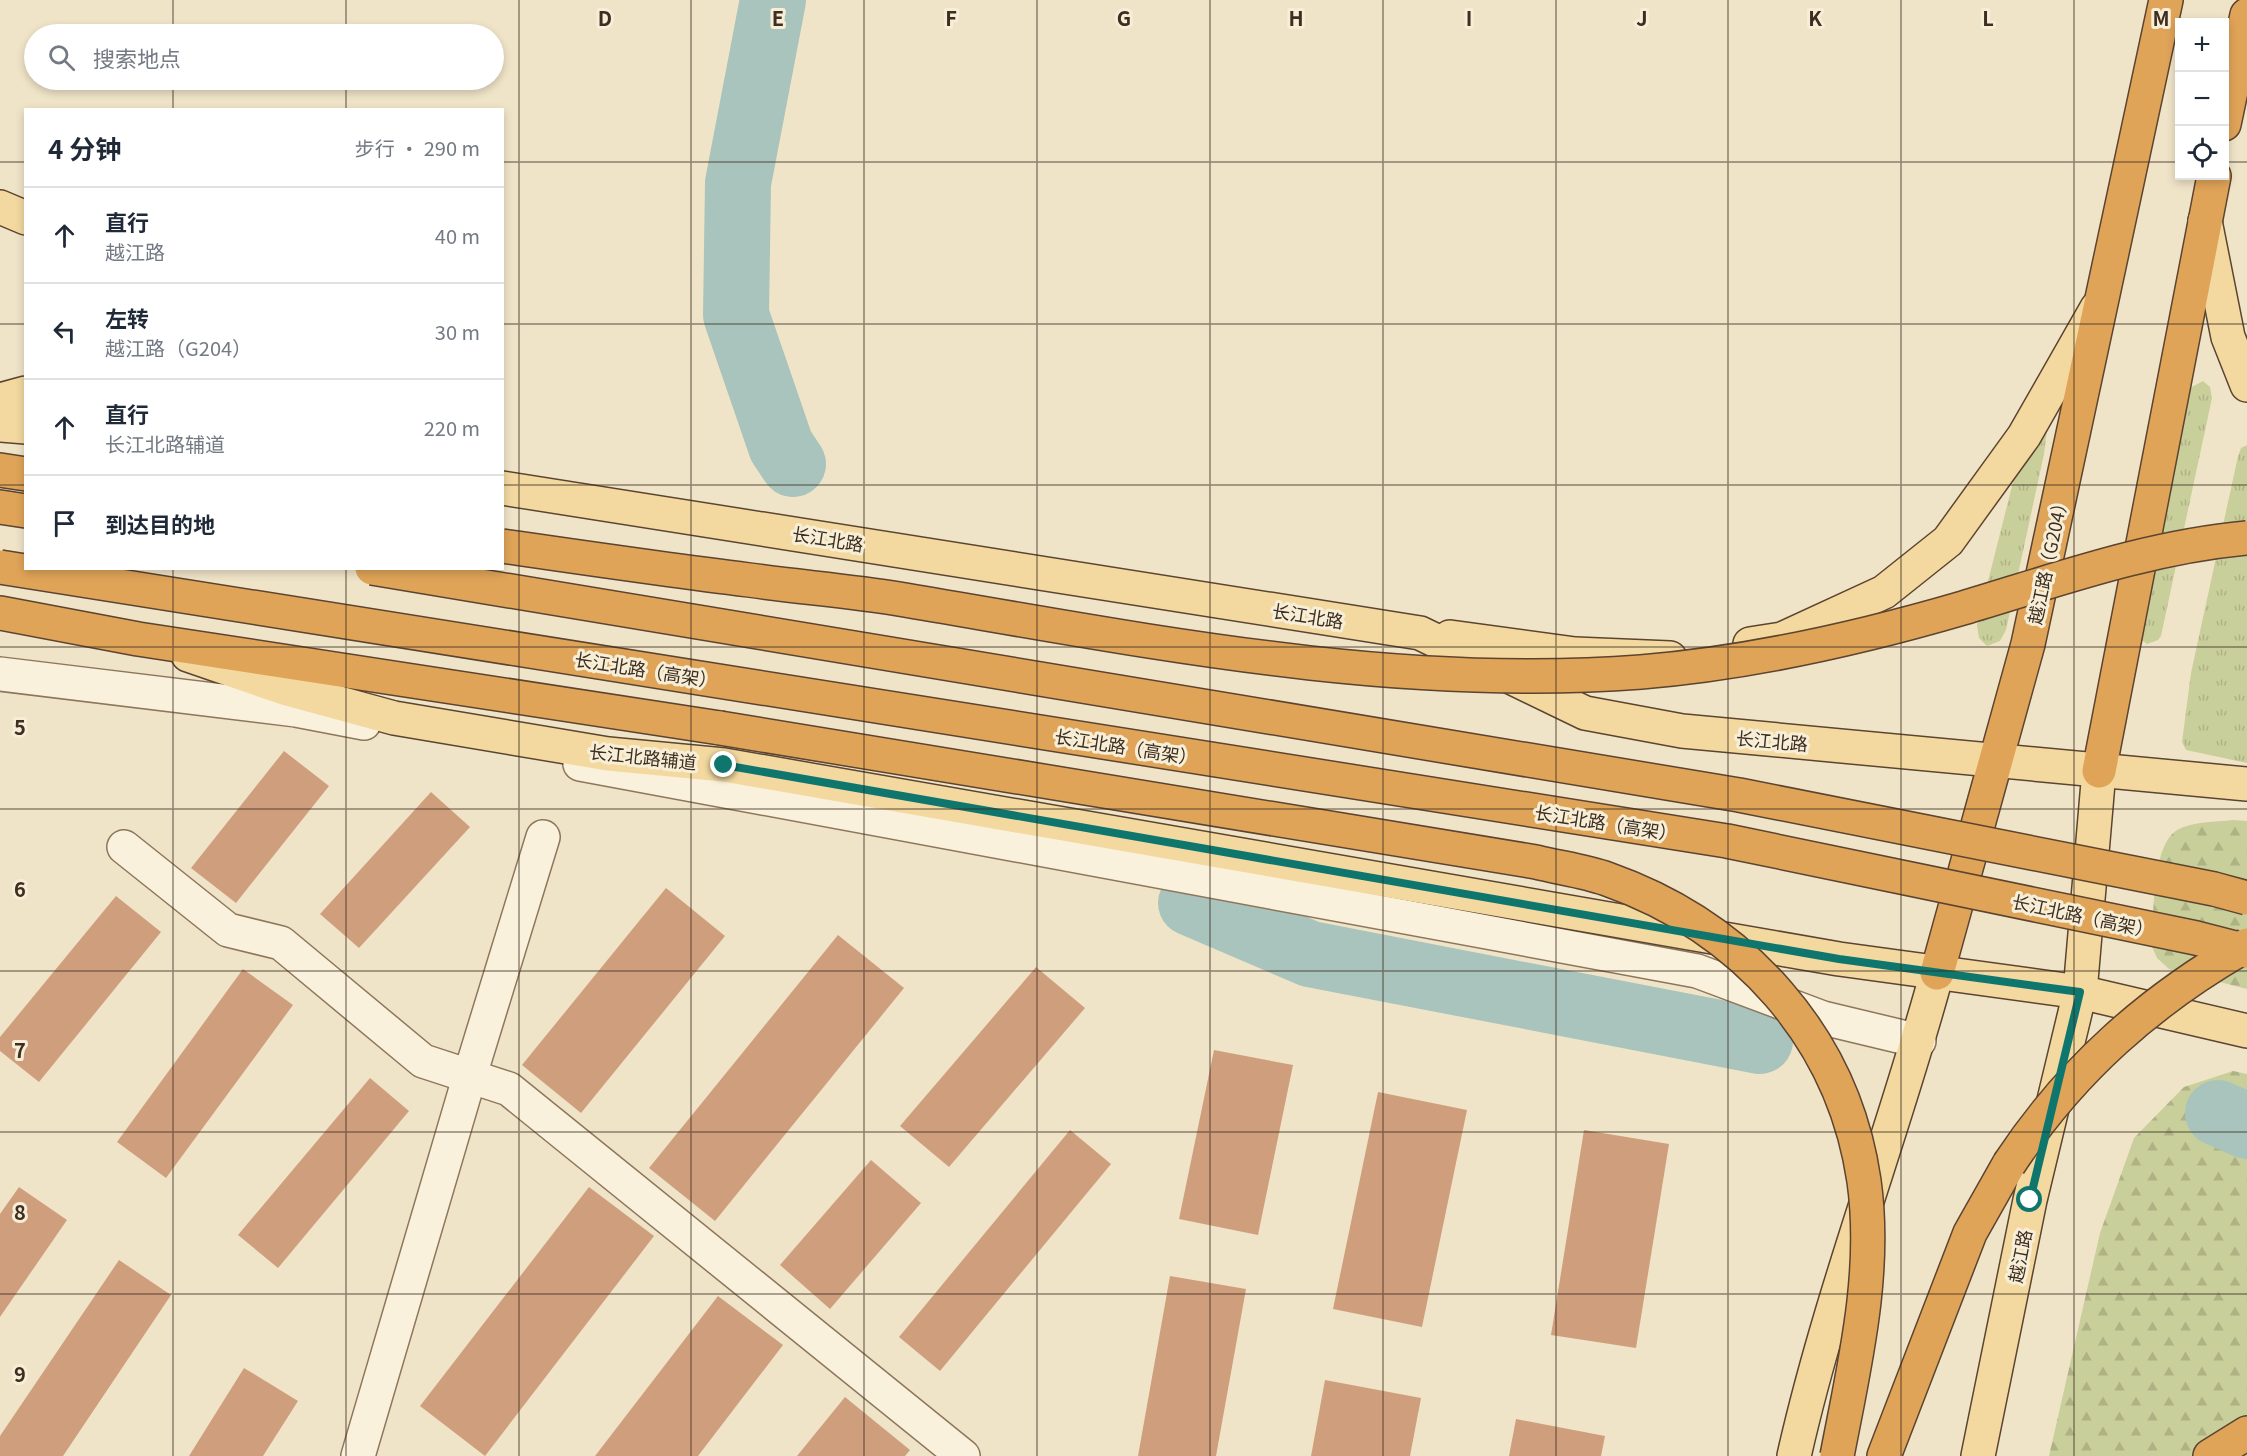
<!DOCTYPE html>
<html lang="zh">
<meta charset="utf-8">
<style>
body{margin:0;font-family:Georgia,"Noto Sans SC",serif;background:#f6f6f7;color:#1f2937}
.controls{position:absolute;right:18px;top:18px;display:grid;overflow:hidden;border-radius:0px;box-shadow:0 3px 9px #0003}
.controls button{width:54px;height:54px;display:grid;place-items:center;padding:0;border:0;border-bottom:2px solid #e0e1e3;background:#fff;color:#1f2937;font:30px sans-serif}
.stop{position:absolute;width:18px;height:18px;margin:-14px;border:4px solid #0f766e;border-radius:50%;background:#fff}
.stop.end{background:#0f766e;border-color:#fff;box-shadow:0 2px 6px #0008}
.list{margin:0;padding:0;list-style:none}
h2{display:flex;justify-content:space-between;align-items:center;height:78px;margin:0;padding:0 24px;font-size:26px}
h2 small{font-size:20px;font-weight:400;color:#747a83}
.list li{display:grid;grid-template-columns:39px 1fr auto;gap:18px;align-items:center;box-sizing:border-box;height:96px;padding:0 24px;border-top:2px solid #e0e1e3}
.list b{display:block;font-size:22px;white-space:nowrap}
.list p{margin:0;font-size:20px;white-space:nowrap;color:#747a83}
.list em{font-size:20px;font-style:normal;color:#747a83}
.icon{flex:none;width:33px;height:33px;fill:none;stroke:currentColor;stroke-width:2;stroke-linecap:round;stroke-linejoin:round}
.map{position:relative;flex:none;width:2247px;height:1456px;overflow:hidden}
.search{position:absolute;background:#fff;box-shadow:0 3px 9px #0003;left:24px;top:24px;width:480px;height:66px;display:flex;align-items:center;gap:15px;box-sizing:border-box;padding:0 21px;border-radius:33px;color:#747a83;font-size:22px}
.panel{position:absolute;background:#fff;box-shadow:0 3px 9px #0003;left:24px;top:108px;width:480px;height:462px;border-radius:0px}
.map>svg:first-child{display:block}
.grass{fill:url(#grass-tufts)}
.forest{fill:url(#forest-firs)}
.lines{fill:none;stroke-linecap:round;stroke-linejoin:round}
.river{stroke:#a9c4bc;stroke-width:66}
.building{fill:#cf9f7d}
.minor-casing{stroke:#8d765c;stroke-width:36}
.major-casing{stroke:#5b4430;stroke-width:36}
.highway-casing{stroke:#5b4430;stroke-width:36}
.minor{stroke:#faf1dc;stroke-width:33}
.major{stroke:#f3d9a0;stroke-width:33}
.highway{stroke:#e0a458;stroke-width:33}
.highway-bridge-casing{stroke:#5b4430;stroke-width:36;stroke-linecap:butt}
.highway-bridge{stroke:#e0a458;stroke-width:33}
.route{stroke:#0f766e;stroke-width:8}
.grid{fill:none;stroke:#3d2e20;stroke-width:1.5;stroke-opacity:0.55}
.labels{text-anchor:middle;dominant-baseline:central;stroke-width:6;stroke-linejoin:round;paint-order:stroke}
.street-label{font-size:18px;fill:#3d2e20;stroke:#f7eed8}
.grid-label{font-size:20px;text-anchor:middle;font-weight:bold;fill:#3d2e20;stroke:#f7eed8;stroke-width:6;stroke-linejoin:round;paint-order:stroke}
</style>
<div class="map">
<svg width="2247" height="1456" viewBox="0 0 2247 1456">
<defs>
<pattern id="grass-tufts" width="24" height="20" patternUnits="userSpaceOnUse" patternTransform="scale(1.5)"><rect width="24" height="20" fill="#c9cf9b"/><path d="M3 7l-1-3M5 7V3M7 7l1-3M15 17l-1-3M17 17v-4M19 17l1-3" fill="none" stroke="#aeb285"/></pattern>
<pattern id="forest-firs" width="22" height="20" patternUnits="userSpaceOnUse" patternTransform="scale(1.5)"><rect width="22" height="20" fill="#c9cf9b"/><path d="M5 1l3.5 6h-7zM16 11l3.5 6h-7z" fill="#aeb285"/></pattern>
</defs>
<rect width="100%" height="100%" fill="#f0e4c8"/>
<g class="grass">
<polygon points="2203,381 2210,387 2212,398 2161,636 2158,640 2147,644 2139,638 2190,388"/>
<polygon points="2048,422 2044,454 2006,630 2000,641 1987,646 1979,638 1977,625 2016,470"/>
<polygon points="2247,445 2247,763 2186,750 2182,742 2191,673 2238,456 2241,448"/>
</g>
<g class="forest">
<path d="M2233 820 2247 821V989L2169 969 2157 958 2152 947C2154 918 2151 846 2177 830 2194 821 2214 822 2233 820Z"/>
<polygon points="2233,1071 2247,1074 2247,1456 2049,1456 2100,1233 2134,1138 2184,1087"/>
</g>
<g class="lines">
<g class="river">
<polyline points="773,0 738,183 736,315 781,446 793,464"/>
<polyline points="1191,903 1310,954 1760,1041"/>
<polyline points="2218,1113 2247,1126"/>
</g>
</g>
<g class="building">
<polygon points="284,751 329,786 236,903 191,868"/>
<polygon points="431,792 470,827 359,948 320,914"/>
<polygon points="666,888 725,936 581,1113 522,1065"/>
<polygon points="116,896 161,932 39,1082 0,1051 0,1037"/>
<polygon points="838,935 904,988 715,1221 649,1168"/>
<polygon points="1036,967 1085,1008 949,1167 900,1126"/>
<polygon points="243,969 293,1005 166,1178 117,1142"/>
<polygon points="1214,1050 1293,1065 1258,1235 1179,1219"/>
<polygon points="370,1078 409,1111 278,1268 238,1235"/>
<polygon points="1378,1092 1467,1110 1422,1327 1333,1309"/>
<polygon points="1070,1130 1111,1164 940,1371 899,1337"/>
<polygon points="1584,1130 1669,1144 1636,1348 1551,1335"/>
<polygon points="871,1160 921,1203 830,1309 780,1265"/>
<polygon points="19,1187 67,1220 0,1317 0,1214"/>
<polygon points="589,1187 654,1236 485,1456 420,1406"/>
<polygon points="119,1260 171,1295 63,1456 0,1456 0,1436"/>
<polygon points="1170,1276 1246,1289 1216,1456 1138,1456"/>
<polygon points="718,1296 783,1345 698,1456 595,1456"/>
<polygon points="244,1368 298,1401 263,1456 189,1456"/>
<polygon points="1325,1380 1421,1398 1410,1456 1311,1456"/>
<polygon points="845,1397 910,1450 905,1456 797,1456"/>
<polygon points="1516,1419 1605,1436 1601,1456 1509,1456"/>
</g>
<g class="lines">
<g class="minor-casing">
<g id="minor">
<polyline points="0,674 296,710 364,723"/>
<polyline points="580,764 1697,971 1823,1018 1919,1041"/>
<polyline points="124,847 228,930 281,943 423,1061 509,1089 963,1456"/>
<polyline points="358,1456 470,1075 543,837"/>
</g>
</g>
<g class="major-casing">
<g id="major">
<polyline points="0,207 26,218"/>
<polyline points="2205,221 2228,337 2247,385"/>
<polyline points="0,400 26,393"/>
<polyline points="0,425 26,427"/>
<polyline points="502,488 1420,633 1585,713 1682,731 2247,784"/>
<polyline points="1450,637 1575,654 1670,658"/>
<polyline points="1750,644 1782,639 1884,592 1948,541 2024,436 2097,308"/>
<polyline points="188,655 284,688 394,718 608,754 724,765 1839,959 2080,992 2247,1031"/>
<path d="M1794 1456C1831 1292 1893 1135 1937 973"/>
<polyline points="1978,1456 2030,1200 2080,992 2099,771"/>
</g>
</g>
<g class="highway-casing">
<g id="highway">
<polyline points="2224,124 2247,15"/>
<polyline points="0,470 26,474"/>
<polyline points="0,507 26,511"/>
<polyline points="0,613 138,639 720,728"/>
<polyline points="2099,771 2214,176"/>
<polyline points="1937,973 2028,644 2166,0"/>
<polyline points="1884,1456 1970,1233 2009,1164"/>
<polyline points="2210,1456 2247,1433"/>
</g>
</g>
<use href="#minor" class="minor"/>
<use href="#major" class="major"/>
<use href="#highway" class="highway"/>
<g class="highway-bridge-casing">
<g id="highway-bridge">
<path d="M502 546C585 558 667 570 749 580 799 587 849 591 899 599 1143 640 1392 691 1641 672 1751 663 1857 639 1963 608 2057 580 2148 547 2247 538"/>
<polyline points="0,567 1727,841 2196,938 2247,951"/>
<polyline points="372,568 1739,795 2214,889 2247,898"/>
<path d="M720 728 1536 862C1560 868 1585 871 1607 879 1743 927 1843 1037 1864 1181 1877 1273 1854 1367 1837 1456"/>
<path d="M2009 1164C2071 1070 2149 1001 2247 945"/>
</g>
</g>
<use href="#highway-bridge" class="highway-bridge"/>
</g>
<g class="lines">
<polyline class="route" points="724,765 1839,959 2080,992 2030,1200"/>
</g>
<path class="grid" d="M173 0V34M346 0V34M519 0V1456M691 0V1456M864 0V1456M1037 0V1456M1210 0V1456M1383 0V1456M1556 0V1456M1728 0V1456M1901 0V1456M2074 0V1456M173 80V110M346 80V110M0 162H26M502 162H2180M2224 162H2247M0 324H26M502 324H2247M0 485H26M502 485H2247M173 568V1456M346 568V1456M0 647H2247M0 809H2247M0 971H2247M0 1132H2247M0 1294H2247"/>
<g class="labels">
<g class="street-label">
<text transform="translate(828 538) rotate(9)">长江北路</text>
<text transform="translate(2047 559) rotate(-78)">越江路（G204）</text>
<text transform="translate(1308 615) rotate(9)">长江北路</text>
<text transform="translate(646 669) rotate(9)">长江北路（高架）</text>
<text transform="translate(1772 740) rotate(5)">长江北路</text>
<text transform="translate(1126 746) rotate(9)">长江北路（高架）</text>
<text transform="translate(643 756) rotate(6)">长江北路辅道</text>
<text transform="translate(1606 822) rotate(9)">长江北路（高架）</text>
<text transform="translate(2083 915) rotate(12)">长江北路（高架）</text>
<text transform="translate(2019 1256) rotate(-79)">越江路</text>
</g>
</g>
<g class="grid-label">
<text x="605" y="26">D</text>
<text x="778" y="26">E</text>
<text x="951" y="26">F</text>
<text x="1124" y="26">G</text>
<text x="1296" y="26">H</text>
<text x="1469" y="26">I</text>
<text x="1642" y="26">J</text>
<text x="1815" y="26">K</text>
<text x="1988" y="26">L</text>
<text x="2161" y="26">M</text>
<text x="20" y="735">5</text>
<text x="20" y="897">6</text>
<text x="20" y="1058">7</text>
<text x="20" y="1220">8</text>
<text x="20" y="1382">9</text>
</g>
</svg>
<div class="controls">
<button>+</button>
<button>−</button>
<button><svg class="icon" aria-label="locate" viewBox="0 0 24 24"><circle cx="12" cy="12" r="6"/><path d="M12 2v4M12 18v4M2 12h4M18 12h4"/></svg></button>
</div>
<div class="stop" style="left:2030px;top:1200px"></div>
<div class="stop end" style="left:724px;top:765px"></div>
<div class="search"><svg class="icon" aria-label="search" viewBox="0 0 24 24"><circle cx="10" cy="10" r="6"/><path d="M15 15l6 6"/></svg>搜索地点</div>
<section class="panel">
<h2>4 分钟<small>步行 · 290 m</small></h2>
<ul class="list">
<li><svg class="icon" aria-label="ahead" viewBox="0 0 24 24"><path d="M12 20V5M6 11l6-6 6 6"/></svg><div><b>直行</b><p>越江路</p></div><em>40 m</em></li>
<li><svg class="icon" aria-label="left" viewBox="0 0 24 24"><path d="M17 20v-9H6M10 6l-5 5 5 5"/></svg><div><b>左转</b><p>越江路（G204）</p></div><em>30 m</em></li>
<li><svg class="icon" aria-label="ahead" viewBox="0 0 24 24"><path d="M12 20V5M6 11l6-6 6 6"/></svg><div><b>直行</b><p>长江北路辅道</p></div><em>220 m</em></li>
<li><svg class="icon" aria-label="arrive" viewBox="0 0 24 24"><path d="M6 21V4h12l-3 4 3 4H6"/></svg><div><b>到达目的地</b></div></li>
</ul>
</section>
</div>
